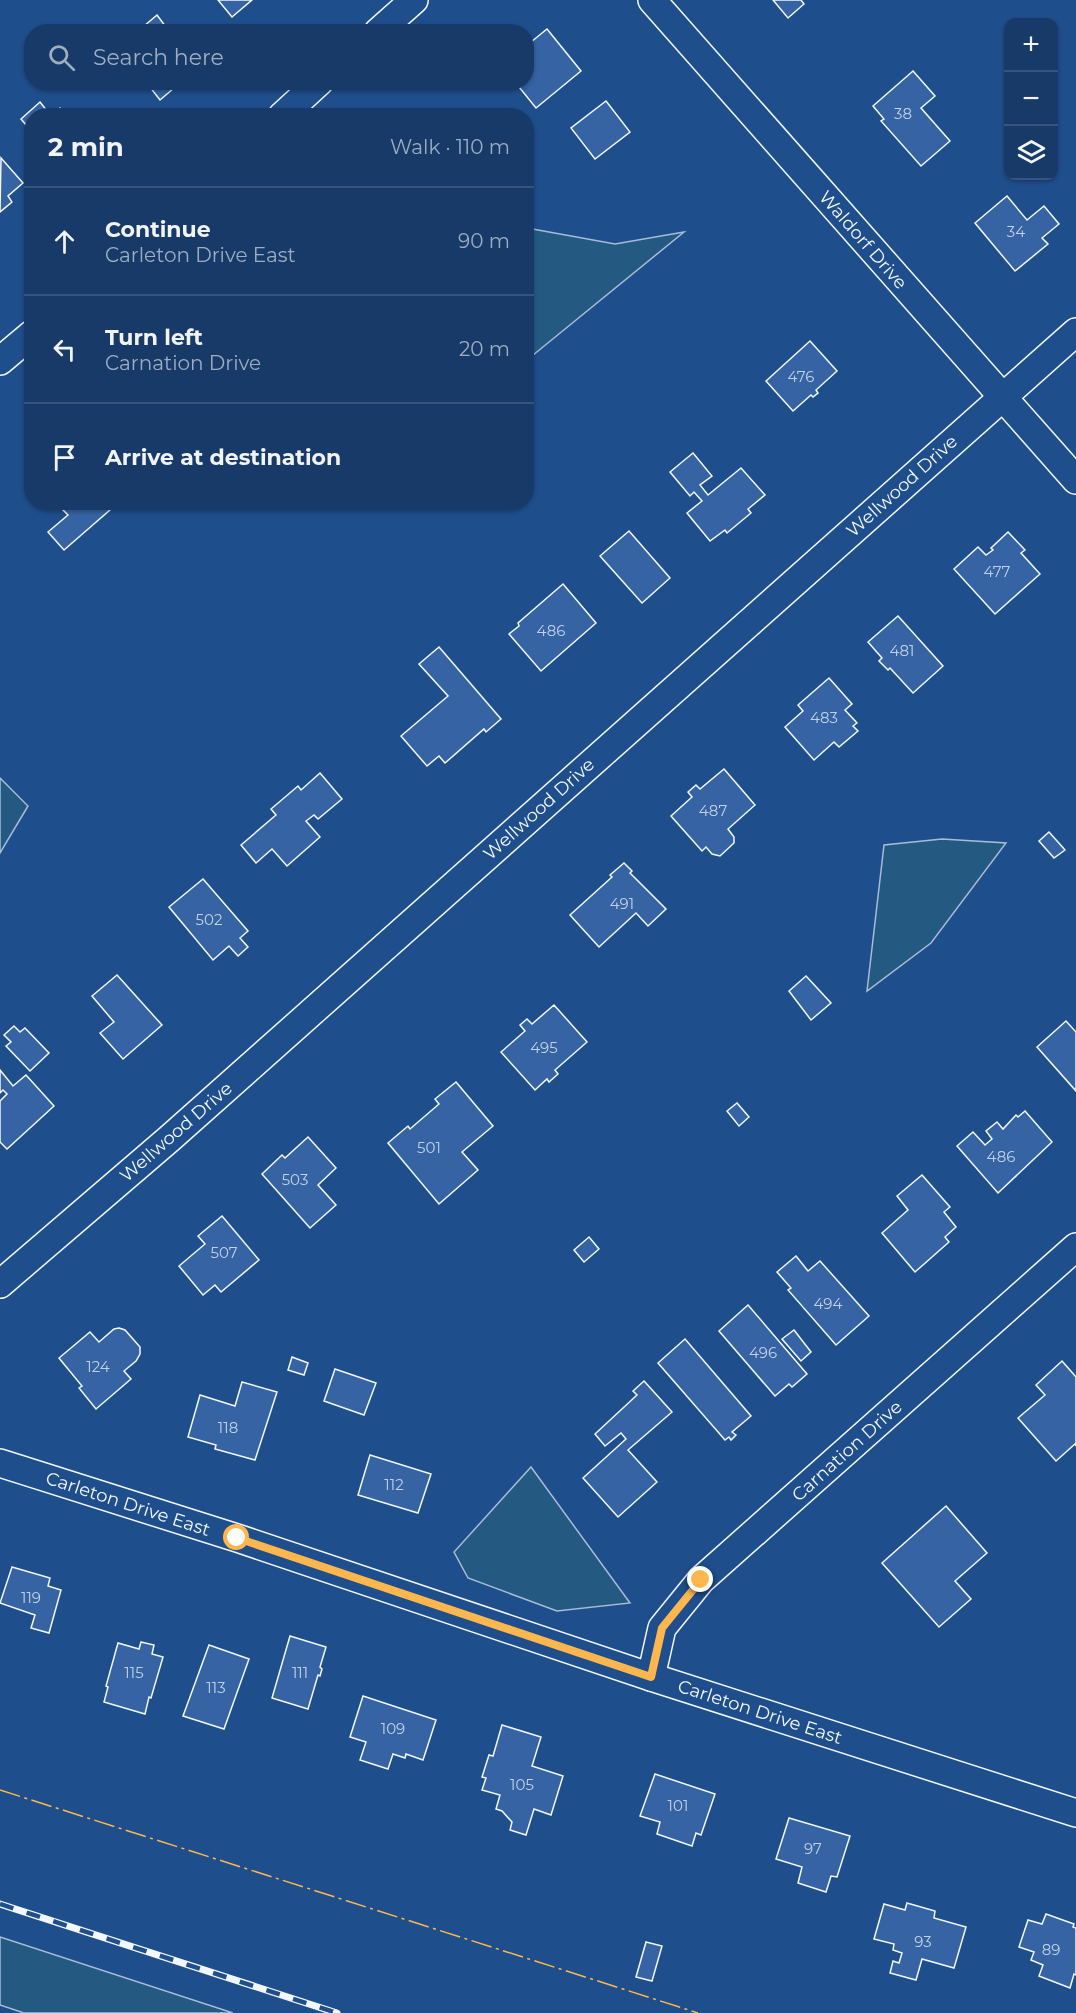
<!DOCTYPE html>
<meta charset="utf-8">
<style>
body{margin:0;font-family:Montserrat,sans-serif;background:#20416f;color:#f1f3f6}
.controls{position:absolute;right:18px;top:18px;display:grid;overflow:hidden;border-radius:12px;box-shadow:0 2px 4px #0004}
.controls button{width:54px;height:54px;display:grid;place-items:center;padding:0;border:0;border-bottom:2px solid #36547d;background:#173a69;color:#f1f3f6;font:30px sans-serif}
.stop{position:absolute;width:18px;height:18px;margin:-14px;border:4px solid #ffb74d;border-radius:50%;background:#fff}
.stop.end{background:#ffb74d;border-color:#fff;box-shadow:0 2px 6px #0008}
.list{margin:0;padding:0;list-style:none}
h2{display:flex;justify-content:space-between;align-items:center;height:78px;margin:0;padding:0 24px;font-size:26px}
h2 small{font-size:20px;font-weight:400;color:#9eadc0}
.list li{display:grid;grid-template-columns:39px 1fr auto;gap:18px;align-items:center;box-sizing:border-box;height:108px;padding:0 24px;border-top:2px solid #36547d}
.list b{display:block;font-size:22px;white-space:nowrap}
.list p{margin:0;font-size:20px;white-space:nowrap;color:#9eadc0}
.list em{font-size:20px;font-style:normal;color:#9eadc0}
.icon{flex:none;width:33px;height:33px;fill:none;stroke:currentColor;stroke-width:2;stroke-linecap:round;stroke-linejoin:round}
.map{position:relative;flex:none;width:1076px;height:2013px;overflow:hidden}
.search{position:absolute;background:#173a69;box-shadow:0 2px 4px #0004;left:24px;top:24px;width:510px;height:66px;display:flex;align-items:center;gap:15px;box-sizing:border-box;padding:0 21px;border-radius:24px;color:#9eadc0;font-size:22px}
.panel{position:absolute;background:#173a69;box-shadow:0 2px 4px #0004;left:24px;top:108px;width:510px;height:402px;border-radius:24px}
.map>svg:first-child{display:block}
.green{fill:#245a82;stroke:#a8bbd7;stroke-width:1.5}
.building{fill:#3563a3;stroke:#f2f6ff;stroke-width:1.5}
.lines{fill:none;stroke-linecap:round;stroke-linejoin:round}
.street-casing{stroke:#f2f6ff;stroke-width:30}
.street{stroke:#1f4e8c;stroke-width:27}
.rail-casing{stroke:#f2f6ff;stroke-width:7}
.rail{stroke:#1f4e8c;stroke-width:4.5;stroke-dasharray:14;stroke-linecap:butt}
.power{stroke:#ffb74d;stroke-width:1.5;stroke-dasharray:21 4.5 3 4.5;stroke-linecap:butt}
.route{stroke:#ffb74d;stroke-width:8}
.labels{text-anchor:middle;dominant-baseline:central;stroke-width:4.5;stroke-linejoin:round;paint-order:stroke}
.number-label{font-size:15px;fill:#c3d1e8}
.street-label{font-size:18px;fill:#f2f6ff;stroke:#1f4e8c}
</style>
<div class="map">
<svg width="1076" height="2013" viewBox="0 0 1076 2013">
<rect width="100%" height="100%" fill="#1f4e8c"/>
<g class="green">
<polygon points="527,228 615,244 684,232 527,360"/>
<polygon points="0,778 28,806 0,853"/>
<polygon points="942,839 1006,843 931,943 867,991 884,845"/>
<polygon points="531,1467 630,1603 557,1611 468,1578 454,1552"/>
<polygon points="0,1937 233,2013 24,2013 0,2005"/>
</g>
<g class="building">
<polygon points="218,0 252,0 232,17"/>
<polygon points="773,0 801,0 804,4 788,18"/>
<polygon points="157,15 166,27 163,29 164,32 137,32"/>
<polygon points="547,29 581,71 536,108 515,82 526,82 526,46"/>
<polygon points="913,71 935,96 921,108 950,141 921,166 881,121 884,119 873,106"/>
<polygon points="146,82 181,82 160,100"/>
<polygon points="606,101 630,132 595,159 571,128"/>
<polygon points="40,102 51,116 32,116 32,132 21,119"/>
<polygon points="60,108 66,116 51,116"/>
<polygon points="1,158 23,183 8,196 12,202 0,212"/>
<polygon points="1007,196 1027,220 1044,206 1059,224 1042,238 1048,244 1015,271 975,223"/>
<polygon points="810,341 837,371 816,390 818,393 813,397 811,395 793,411 766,381"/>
<polygon points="693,453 712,476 700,485 708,495 741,468 765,495 748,509 751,513 727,533 725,530 710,541 687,513 702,501 694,492 690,496 670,472"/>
<polygon points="63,502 118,502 118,503 64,550 48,532 68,515 59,506"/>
<polygon points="629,531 670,578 642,603 600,556"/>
<polygon points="1008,532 1025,550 1021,553 1040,574 995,614 954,569 978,547 986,555 993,550 991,548"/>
<polygon points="563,584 596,623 541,671 509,634 519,626 518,623"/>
<polygon points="898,616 943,666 913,693 890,668 888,670 879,661 882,658 868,642"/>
<polygon points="439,647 501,719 486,732 484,729 445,763 439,756 427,766 401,736 448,696 419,664"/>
<polygon points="829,678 852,704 845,710 857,723 853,726 858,731 839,747 834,742 814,760 785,727 803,711 798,705"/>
<polygon points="724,769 755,805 728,829 734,837 734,843 720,856 712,854 706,847 702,851 671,816 692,797 688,792 696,785 700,789"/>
<polygon points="320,773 342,799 318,819 314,815 306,821 320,837 287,866 272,849 256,863 241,845 276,815 271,809 298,786 301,790"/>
<polygon points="1049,832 1065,850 1054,858 1039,841"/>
<polygon points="624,863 632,871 630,873 666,909 648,926 636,913 599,947 570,915 612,877 610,875"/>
<polygon points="203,879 248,931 240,938 248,947 238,956 229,946 213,960 169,907"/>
<polygon points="117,975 162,1025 123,1059 100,1033 114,1022 92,996"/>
<polygon points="806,976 831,1003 811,1020 789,991"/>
<polygon points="554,1005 587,1042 555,1070 558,1074 549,1082 547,1079 535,1090 501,1052 525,1031 520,1025 527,1019 532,1024"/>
<polygon points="1066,1021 1076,1032 1076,1091 1037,1047"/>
<polygon points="14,1026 20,1032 25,1028 49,1053 30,1071 6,1046 11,1042 4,1035"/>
<polygon points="0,1070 13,1086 26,1075 54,1106 7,1149 0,1142 0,1101 7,1094 3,1090 0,1093"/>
<polygon points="456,1082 493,1126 462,1152 478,1170 439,1204 388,1143 408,1126 410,1129 439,1104 435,1099"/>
<polygon points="737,1103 749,1117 739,1126 727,1111"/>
<polygon points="1025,1111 1052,1142 998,1193 957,1146 973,1132 985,1145 992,1139 986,1131 997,1122 1003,1129 1016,1115 1018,1117"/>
<polygon points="308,1137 336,1168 318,1185 336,1205 310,1228 262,1174 282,1155 285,1158"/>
<polygon points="922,1175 950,1207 944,1212 956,1227 945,1237 949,1242 915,1272 882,1233 908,1210 897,1196"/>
<polygon points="222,1216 259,1260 221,1292 215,1285 203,1295 179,1266 205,1244 198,1236"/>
<polygon points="589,1237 599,1249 584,1262 574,1250"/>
<polygon points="796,1256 808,1271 820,1261 869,1316 836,1345 788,1290 791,1288 777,1272"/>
<polygon points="748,1305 807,1374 792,1387 789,1384 775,1396 719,1331"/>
<polygon points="119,1328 125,1330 140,1347 140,1354 136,1361 124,1371 131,1379 96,1409 79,1388 82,1386 59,1358 90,1332 99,1342 114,1329"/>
<polygon points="794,1330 811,1352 801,1361 782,1339"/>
<polygon points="685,1339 751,1416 732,1432 736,1435 731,1440 729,1437 725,1440 658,1363"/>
<polygon points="292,1357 308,1363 304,1375 288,1370"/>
<polygon points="1062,1361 1076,1377 1076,1446 1075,1444 1056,1461 1018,1418 1045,1395 1036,1385"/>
<polygon points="335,1369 376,1383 364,1415 324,1401"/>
<polygon points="644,1381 672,1412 628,1450 657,1482 618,1517 583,1478 626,1439 621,1433 605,1446 595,1434 637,1395 633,1391"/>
<polygon points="242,1382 277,1392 255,1460 215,1449 216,1445 188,1437 200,1395 235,1406"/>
<polygon points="370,1455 431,1474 418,1513 358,1495"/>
<polygon points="946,1506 987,1553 955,1581 971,1599 939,1627 882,1563"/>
<polygon points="12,1567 50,1578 48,1586 61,1590 49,1633 31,1628 35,1615 0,1603"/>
<polygon points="290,1636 326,1647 320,1667 322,1669 320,1676 318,1675 308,1709 272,1698"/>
<polygon points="141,1642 154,1645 152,1654 163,1657 151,1698 149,1697 145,1714 104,1702 108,1687 106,1686 118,1643 139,1649"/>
<polygon points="209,1645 249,1659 224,1729 183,1716"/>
<polygon points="363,1696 436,1720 423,1760 406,1754 405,1758 393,1754 388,1769 360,1760 366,1742 350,1737"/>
<polygon points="502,1725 541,1737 532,1766 563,1776 551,1815 534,1809 526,1835 510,1830 512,1822 502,1811 496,1809 500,1795 482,1790 486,1778 482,1777 489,1755 493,1756"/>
<polygon points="655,1774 715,1794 701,1835 696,1833 692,1846 657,1834 660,1822 640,1816"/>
<polygon points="789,1818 850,1836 837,1877 831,1876 826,1892 798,1883 802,1867 776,1859"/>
<polygon points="907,1903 935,1911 934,1918 966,1927 954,1968 922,1959 916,1980 890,1973 893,1961 899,1963 902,1953 893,1950 894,1944 874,1939 884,1904 905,1910"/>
<polygon points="1046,1914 1074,1924 1073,1927 1076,1928 1076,1975 1074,1974 1070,1988 1039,1976 1043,1965 1031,1960 1034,1952 1019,1947 1028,1920 1042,1924"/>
<polygon points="646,1942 662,1946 652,1981 636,1977"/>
</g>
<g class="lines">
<g class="street-casing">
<g id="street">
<polyline points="652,0 1076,480"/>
<polyline points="378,32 414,0"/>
<polyline points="282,116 319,82"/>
<polyline points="0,361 32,334"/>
<polyline points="0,1284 169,1139 1076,332"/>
<polyline points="0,1463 237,1538 651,1677 1076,1813"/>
<polyline points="651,1677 662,1628 701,1580 1076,1247"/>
</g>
</g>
<use href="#street" class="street"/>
<g class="rail-casing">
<polyline id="rail" points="0,1904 337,2013"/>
</g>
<use href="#rail" class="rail"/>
<polyline class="power" points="0,1790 698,2013"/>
</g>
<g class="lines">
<polyline class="route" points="237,1538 651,1677 662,1628 701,1580"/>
</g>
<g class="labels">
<g class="number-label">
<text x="903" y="113">38</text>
<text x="1016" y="231">34</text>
<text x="801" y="376">476</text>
<text x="997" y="571">477</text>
<text x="551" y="630">486</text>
<text x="902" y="650">481</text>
<text x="824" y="717">483</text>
<text x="713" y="810">487</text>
<text x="622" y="903">491</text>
<text x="209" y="919">502</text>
<text x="544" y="1047">495</text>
<text x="429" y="1147">501</text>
<text x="1001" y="1156">486</text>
<text x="295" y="1179">503</text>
<text x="224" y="1252">507</text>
<text x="828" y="1303">494</text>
<text x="763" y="1352">496</text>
<text x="98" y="1366">124</text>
<text x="228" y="1427">118</text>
<text x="394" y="1484">112</text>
<text x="31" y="1597">119</text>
<text x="134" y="1672">115</text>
<text x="300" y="1672">111</text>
<text x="216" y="1687">113</text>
<text x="393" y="1728">109</text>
<text x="522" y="1784">105</text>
<text x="678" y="1805">101</text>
<text x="813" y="1848">97</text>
<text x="923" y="1941">93</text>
<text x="1051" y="1949">89</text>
</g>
<g class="street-label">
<text transform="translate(863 240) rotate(49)">Waldorf Drive</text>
<text transform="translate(902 486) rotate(-42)">Wellwood Drive</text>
<text transform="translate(539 809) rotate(-42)">Wellwood Drive</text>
<text transform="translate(176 1132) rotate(-41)">Wellwood Drive</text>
<text transform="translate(847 1451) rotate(-42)">Carnation Drive</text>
<text transform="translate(128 1504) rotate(18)">Carleton Drive East</text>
<text transform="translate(760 1712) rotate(18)">Carleton Drive East</text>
</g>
</g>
</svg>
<div class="controls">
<button>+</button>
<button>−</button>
<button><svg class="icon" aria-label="layers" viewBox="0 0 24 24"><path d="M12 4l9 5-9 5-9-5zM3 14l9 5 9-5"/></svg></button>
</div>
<div class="stop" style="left:237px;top:1538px"></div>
<div class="stop end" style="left:701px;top:1580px"></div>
<div class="search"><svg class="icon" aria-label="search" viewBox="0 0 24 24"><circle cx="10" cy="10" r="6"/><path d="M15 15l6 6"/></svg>Search here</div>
<section class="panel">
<h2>2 min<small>Walk · 110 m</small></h2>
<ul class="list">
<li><svg class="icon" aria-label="ahead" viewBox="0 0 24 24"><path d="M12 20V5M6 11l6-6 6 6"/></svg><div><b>Continue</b><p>Carleton Drive East</p></div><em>90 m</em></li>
<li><svg class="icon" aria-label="left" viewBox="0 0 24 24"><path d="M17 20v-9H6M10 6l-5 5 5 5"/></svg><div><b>Turn left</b><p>Carnation Drive</p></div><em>20 m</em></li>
<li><svg class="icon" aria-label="arrive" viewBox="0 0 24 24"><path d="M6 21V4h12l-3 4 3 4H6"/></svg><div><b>Arrive at destination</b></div></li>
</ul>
</section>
</div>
